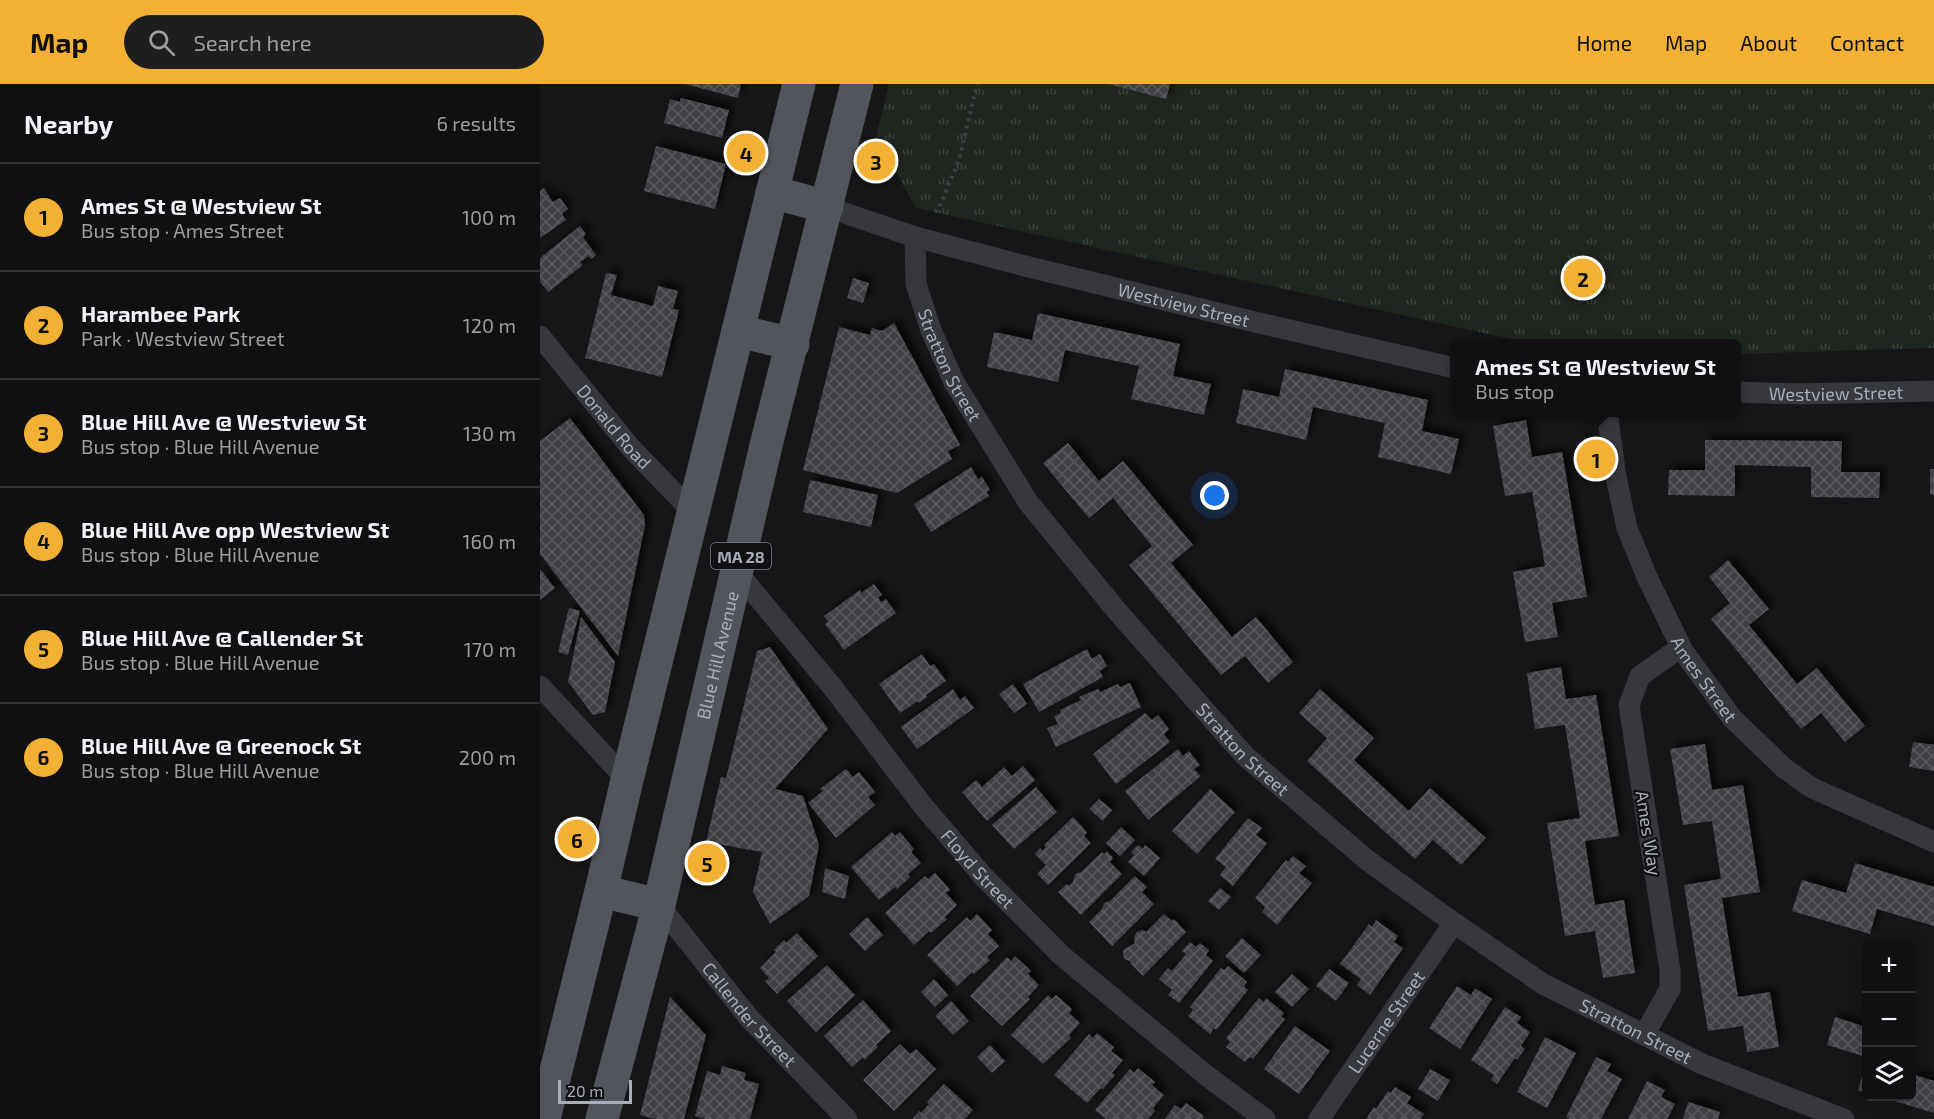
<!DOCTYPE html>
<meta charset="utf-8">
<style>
body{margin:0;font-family:"Exo 2",sans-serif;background:#1e1e20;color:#f1f3f6}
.controls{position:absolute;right:18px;bottom:18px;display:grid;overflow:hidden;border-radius:9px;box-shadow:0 3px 15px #0003}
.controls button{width:54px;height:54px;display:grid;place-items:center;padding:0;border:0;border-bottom:2px solid #303032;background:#101012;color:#f1f3f6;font:30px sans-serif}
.scale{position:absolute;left:18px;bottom:15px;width:74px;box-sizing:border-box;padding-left:6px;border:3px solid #a8adb8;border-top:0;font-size:16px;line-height:21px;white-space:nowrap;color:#a8adb8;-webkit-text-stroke:4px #111113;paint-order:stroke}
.you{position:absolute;left:675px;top:412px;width:21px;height:21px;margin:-15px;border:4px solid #fff;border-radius:50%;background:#1a73e8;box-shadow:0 0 0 9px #1a73e833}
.badge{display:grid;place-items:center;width:39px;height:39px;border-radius:50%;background:#f2b134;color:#111;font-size:20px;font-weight:700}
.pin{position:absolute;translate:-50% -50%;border:3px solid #fff;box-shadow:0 2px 6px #0006}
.popup{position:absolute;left:910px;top:255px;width:291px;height:78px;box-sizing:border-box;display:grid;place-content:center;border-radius:9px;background:#101012;filter:drop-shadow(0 2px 4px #0005);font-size:20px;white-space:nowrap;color:#9c9d9f}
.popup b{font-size:22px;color:#f1f3f6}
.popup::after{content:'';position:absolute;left:50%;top:100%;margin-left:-12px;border:12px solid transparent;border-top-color:#101012}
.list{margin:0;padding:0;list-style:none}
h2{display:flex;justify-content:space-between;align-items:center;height:78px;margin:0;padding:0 24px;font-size:26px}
h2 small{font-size:20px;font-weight:400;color:#9c9d9f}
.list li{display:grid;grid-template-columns:39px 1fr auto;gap:18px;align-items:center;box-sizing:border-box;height:108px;padding:0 24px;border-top:2px solid #303032}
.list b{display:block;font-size:22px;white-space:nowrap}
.list p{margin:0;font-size:20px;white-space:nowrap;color:#9c9d9f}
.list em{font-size:20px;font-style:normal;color:#9c9d9f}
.icon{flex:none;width:33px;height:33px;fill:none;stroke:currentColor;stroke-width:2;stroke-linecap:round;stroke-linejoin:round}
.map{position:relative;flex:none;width:1394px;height:1035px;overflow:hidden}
header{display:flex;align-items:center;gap:36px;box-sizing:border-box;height:84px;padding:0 30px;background:#f2b134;color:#111}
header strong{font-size:28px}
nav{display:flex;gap:33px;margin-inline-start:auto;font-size:21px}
.search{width:420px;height:54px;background:#1e1e20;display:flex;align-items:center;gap:15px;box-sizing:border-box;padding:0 21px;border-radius:33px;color:#9c9d9f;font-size:22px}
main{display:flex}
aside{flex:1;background:#101012}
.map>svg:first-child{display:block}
.park{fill:url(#park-tufts)}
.building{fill:url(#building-cross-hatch);filter:url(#shadow)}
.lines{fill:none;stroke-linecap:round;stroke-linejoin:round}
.path{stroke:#3d3f44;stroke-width:4;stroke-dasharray:3 4.5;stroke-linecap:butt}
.minor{stroke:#37383d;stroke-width:21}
.primary{stroke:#53555c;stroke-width:33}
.labels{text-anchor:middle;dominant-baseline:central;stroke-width:4.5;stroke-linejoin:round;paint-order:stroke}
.shield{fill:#111113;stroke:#7b7e86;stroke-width:1.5}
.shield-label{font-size:16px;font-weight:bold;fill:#a8adb8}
.street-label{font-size:18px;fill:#a8adb8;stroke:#111113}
</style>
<header>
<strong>Map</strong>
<div class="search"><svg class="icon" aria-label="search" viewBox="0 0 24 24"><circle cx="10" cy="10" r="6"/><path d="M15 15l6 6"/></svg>Search here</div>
<nav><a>Home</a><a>Map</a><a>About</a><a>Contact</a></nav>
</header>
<main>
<aside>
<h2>Nearby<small>6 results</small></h2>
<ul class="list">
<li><span class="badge">1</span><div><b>Ames St @ Westview St</b><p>Bus stop · Ames Street</p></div><em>100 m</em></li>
<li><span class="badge">2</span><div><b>Harambee Park</b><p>Park · Westview Street</p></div><em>120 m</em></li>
<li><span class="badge">3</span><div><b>Blue Hill Ave @ Westview St</b><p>Bus stop · Blue Hill Avenue</p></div><em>130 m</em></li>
<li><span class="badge">4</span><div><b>Blue Hill Ave opp Westview St</b><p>Bus stop · Blue Hill Avenue</p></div><em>160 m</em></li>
<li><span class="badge">5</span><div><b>Blue Hill Ave @ Callender St</b><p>Bus stop · Blue Hill Avenue</p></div><em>170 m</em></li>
<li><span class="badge">6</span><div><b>Blue Hill Ave @ Greenock St</b><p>Bus stop · Blue Hill Avenue</p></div><em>200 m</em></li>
</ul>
</aside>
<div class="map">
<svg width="1394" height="1035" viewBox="0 0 1394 1035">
<defs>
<pattern id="park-tufts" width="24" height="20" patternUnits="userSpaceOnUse" patternTransform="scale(1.5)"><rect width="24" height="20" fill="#1e261f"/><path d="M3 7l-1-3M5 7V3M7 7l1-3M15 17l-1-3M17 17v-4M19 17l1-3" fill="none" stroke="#3c433d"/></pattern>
<pattern id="building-cross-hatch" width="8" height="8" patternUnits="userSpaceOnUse" patternTransform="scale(1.5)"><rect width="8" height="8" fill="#404145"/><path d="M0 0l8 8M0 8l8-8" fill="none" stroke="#595a5e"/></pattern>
<filter id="shadow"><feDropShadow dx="5.5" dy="-5.5" stdDeviation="3" flood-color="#0009"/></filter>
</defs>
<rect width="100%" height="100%" fill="#161618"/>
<polygon class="park" points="349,0 1394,0 1394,264 1197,270 1197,260 989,259 376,124 336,53"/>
<g class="building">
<polygon points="145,0 201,0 198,14"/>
<polygon points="568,0 630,0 626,15"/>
<polygon points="141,14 189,26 182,54 124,39 130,15 140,18"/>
<polygon points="116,62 186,80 175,125 104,107"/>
<polygon points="4,104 13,118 20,114 28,125 22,130 26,136 0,154 0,107"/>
<polygon points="40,142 46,150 43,153 56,171 51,175 49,172 40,178 43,181 8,208 0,198 0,174"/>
<polygon points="66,189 77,191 71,211 113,222 118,202 138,207 133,225 139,226 122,293 45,274"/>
<polygon points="313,194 329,199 323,219 307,214"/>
<polygon points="498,229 640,260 633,292 671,300 664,331 591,315 599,282 525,266 518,298 447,283 454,248 492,256"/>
<polygon points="354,239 420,361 408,367 412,375 357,409 263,386 299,243 330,251 332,244 342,247"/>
<polygon points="745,285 888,316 882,347 919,355 911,390 838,373 845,339 773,323 766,356 696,339 703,305 739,313"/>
<polygon points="30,334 104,431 105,441 78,572 0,470 0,357"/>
<polygon points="986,336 992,373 1022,368 1047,513 1012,519 1018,553 985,558 973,488 1005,482 992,408 965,412 953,342"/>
<polygon points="1165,356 1302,357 1301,388 1340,388 1339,414 1271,413 1271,383 1195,381 1195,412 1128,411 1129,386 1165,386"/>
<polygon points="528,359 559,397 583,377 653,461 631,479 692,553 716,533 753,578 728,599 705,572 681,591 589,481 612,462 573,414 549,434 503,379"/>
<polygon points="431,383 438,395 442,393 450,406 447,408 449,412 391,448 374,420"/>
<polygon points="1390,385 1394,385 1394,411 1390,410"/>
<polygon points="270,396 338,411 331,443 263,428"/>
<polygon points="1188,476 1229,525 1209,541 1257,600 1277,584 1325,642 1305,658 1281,629 1261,645 1171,535 1190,519 1169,493"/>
<polygon points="0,485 15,504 0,516"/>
<polygon points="334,500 342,511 338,513 341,518 346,515 356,529 304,566 285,540 288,538 284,532 320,506 321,509"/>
<polygon points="29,524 40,527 28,571 18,568"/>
<polygon points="41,533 75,578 65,628 53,631 28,598"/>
<polygon points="230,563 288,645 235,705 263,712 279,761 269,812 230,840 213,808 222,768 166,758 181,693 186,694 217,567"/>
<polygon points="547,565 552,575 560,570 567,582 560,587 563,593 499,628 483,600"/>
<polygon points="382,570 390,582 394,580 406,597 386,611 387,613 379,619 378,617 360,629 339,600"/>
<polygon points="1021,583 1026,615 1056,611 1079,752 1045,757 1055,821 1084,816 1095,889 1063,894 1055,847 1025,852 1007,739 1040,734 1025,641 995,645 987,589"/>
<polygon points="590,599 601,623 516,663 507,644 518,640 514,632 521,629 520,626 541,616 539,613 558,605 560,608 578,600 580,603"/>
<polygon points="473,600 487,620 474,629 459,610"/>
<polygon points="413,605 420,616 425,612 434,624 377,665 361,643"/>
<polygon points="780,605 834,654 814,676 869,727 890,704 946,754 921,781 893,756 875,775 767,677 787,654 759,629"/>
<polygon points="605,629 612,636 618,631 629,645 624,650 630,658 576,700 553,670"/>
<polygon points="1373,658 1394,661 1394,687 1369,683"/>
<polygon points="1165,660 1172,706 1203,701 1220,808 1182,814 1198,913 1230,908 1239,963 1207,968 1203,942 1168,947 1144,801 1181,795 1172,737 1143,741 1130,665"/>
<polygon points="638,665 643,672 649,667 660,681 654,685 661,692 608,736 585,707"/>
<polygon points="483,682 495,696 447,737 422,708 436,696 442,703 464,683 472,692"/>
<polygon points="306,685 313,693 319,688 335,708 328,713 335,721 296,754 268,719 283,707 280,705"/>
<polygon points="496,703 517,728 474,765 452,741"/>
<polygon points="670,705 695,728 657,770 632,747"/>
<polygon points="559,715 572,726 563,737 549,725"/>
<polygon points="533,733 547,748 544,752 551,759 508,801 497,790 506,781 495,770 500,764 502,767 506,763 504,761"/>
<polygon points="708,734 722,744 716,751 727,759 693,802 680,791 686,783 675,775"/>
<polygon points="581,743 595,756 580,772 566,759"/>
<polygon points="352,748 355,752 360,748 374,765 371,768 381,779 368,790 370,793 357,805 355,803 339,816 311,783"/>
<polygon points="598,761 603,765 605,761 620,774 604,792 588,778 594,771 591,768"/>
<polygon points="567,767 573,774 570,778 582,790 541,831 518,808 527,800 529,802 533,798 535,790 541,788 562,768 564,770"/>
<polygon points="753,772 766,782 759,789 772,799 737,841 722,828 725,823 715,814 746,776 748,778"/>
<polygon points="1315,779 1394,803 1394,842 1337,825 1330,850 1252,827 1262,796 1306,809"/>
<polygon points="285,784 309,792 305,815 282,808"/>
<polygon points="395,789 410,806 406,809 417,821 405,833 407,835 391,849 389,847 374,861 345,829 385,792 388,795"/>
<polygon points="595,792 607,803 602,808 614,820 572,862 549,838 562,825 564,819 570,817"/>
<polygon points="680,804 691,813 679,826 668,817"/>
<polygon points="437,830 452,846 448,850 459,862 447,873 450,876 434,890 432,888 417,902 387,871 427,833 430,837"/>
<polygon points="624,830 632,837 634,835 646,848 603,892 591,880 590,877 584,875 583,866 595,859 594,853 597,848 603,846 606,848"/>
<polygon points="327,833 343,851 325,867 309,850"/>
<polygon points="836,836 858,852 854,858 863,864 830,911 817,901 821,895 800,880 829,840 832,843"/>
<polygon points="257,849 278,872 237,910 225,897 229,894 220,884 236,868 234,866 244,856 246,859"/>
<polygon points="702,854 721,871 704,889 685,872"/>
<polygon points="650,858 656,863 660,859 669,866 666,871 673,877 639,919 628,911 632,906 619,895 628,884 632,887 646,870 642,867"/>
<polygon points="475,872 491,887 488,890 499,901 488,913 490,915 462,942 430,912 467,873 471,877"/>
<polygon points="287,881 315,911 276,948 247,917"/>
<polygon points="688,882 707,898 704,903 708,906 676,946 674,944 670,950 648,932 653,926 650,923 681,884 684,886"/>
<polygon points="789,885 809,899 796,917 776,902"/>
<polygon points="752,890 769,905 752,923 735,908"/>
<polygon points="394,895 408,911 395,923 381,908"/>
<polygon points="917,902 931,911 935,904 952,915 920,965 889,944"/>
<polygon points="508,911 512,915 516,911 532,925 529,929 540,939 529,951 531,954 503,980 471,951"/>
<polygon points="130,913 166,951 144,1035 115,1035 100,1031"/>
<polygon points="719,914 724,918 726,914 744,929 741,933 745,935 713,975 710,973 705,978 686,963 690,958 686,954"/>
<polygon points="323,916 351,947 336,961 338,963 324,976 323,973 312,983 284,952"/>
<polygon points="411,917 429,937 413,951 395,932"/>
<polygon points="965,923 981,933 977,939 990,948 981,962 985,965 977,976 975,974 957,1000 951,996 954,991 931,976"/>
<polygon points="1295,933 1326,943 1326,973 1287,961"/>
<polygon points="755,942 790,967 759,1010 724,985"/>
<polygon points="557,949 574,963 571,967 583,976 572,989 575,991 563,1005 561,1004 547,1019 514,991 549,950 553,954"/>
<polygon points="1005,953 1036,969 1007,1024 977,1008"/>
<polygon points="360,960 370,970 376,965 396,985 354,1027 323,996"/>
<polygon points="450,961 465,977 452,989 437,973"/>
<polygon points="1056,973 1071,980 1067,987 1082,995 1061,1035 1030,1035 1026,1033"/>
<polygon points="1326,979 1326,1009 1318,1006"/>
<polygon points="182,982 206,989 204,996 219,1000 210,1035 166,1035 155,1032 167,987 180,991"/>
<polygon points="598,984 615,998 612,1001 624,1011 613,1024 615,1027 608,1035 566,1035 555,1026 590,985 594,989"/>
<polygon points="890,985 910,996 898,1017 878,1005"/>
<polygon points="1372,990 1394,997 1394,1029 1341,1013 1372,1012"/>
<polygon points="1107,997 1125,1006 1121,1013 1135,1020 1127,1035 1088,1035"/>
<polygon points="404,1000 433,1026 425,1035 372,1035 379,1027 381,1029 389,1020 387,1018"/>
<polygon points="855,1003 871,1013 867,1019 884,1030 880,1035 826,1035 834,1023 836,1025 848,1007 851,1009"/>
<polygon points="1148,1018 1180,1028 1178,1035 1143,1035"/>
<polygon points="646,1019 664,1032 662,1035 625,1035 635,1021 641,1025"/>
</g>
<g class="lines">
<polyline class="path" points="395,128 399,124 419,76 437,0"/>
<g class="minor">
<path id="s1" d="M287 123 375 153 485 182 719 239 915 284"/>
<path id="s2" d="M375 153 376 200 391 246 414 298 488 418 577 527 705 672 827 776 914 839 1003 900 1162 980 1304 1035"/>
<path id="s3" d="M0 252 91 364 153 428"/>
<path id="s4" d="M1197 308 1259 310 1394 307"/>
<path id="s5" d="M1067 328 1076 393 1087 444 1107 493 1143 567 1192 634 1244 684 1272 704 1394 758"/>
<path id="s6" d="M198 489 294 605 384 723 443 792 521 871 667 992 725 1035"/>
<polyline points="0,602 87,696"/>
<path id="s7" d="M119 821 210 935 307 1035"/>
<polyline points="1104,951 1130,905 1130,886 1089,621 1100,592 1141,563"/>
<path id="s8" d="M779 1035 914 839"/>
</g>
<g class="primary">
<polyline points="232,108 287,123"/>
<polyline points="198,247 253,260"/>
<polyline points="61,807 119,821"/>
<polyline points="4,1035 61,807 87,696 259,0"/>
<path id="s9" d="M62 1035 119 821 227 357 317 0"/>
</g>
</g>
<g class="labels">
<rect class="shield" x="171" y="459" width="60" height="26" rx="4.5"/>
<g class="shield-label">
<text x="201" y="472">MA 28</text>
</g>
<g class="street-label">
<text stroke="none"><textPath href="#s1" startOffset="370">Westview Street</textPath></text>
<text stroke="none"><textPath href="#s2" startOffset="135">Stratton Street</textPath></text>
<text stroke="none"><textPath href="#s4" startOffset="99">Westview Street</textPath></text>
<text stroke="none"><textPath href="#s3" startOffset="117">Donald Road</textPath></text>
<text stroke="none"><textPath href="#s9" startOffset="478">Blue Hill Avenue</textPath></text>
<text stroke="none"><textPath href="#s5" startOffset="288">Ames Street</textPath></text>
<text stroke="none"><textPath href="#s2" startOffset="621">Stratton Street</textPath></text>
<text transform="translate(1109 749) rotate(81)">Ames Way</text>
<text stroke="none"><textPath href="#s6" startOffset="381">Floyd Street</textPath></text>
<text stroke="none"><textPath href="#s7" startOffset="142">Callender Street</textPath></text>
<text stroke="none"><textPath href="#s8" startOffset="118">Lucerne Street</textPath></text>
<text stroke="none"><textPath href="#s2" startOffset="1107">Stratton Street</textPath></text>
</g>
</g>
</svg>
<div class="controls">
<button>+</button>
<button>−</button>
<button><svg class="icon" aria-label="layers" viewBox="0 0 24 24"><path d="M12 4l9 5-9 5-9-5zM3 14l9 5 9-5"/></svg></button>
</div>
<div class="scale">20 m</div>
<div class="you"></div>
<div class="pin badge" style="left:1056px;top:375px">1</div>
<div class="popup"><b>Ames St @ Westview St</b>Bus stop</div>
<div class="pin badge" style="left:1043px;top:194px">2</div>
<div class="pin badge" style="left:336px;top:77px">3</div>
<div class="pin badge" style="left:206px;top:69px">4</div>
<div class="pin badge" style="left:167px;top:779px">5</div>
<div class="pin badge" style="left:37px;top:755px">6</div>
</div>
</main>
